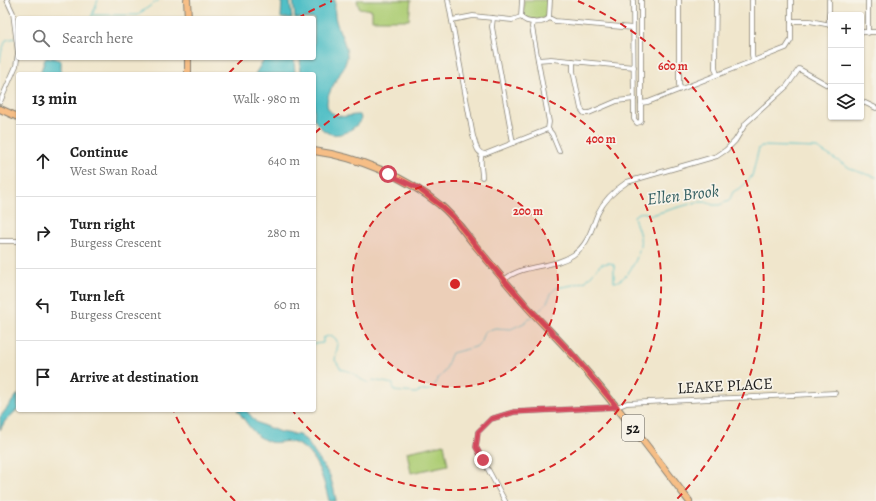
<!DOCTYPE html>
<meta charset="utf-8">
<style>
body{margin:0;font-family:Alegreya,serif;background:#f6f6f6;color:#222}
.controls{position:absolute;right:12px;top:12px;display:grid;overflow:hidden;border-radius:4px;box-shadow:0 1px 3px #0004}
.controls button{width:36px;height:36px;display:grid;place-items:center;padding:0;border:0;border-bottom:1px solid #e0e0e0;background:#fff;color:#222;font:20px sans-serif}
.stop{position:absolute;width:12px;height:12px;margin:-9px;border:3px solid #d1495b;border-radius:50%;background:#fff}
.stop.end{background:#d1495b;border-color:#fff;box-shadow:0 1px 4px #0008}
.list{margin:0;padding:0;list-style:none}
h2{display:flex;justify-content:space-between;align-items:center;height:52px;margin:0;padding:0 16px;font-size:17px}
h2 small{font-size:13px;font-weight:400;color:#767676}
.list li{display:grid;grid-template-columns:26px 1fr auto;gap:12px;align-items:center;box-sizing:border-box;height:72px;padding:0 16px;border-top:1px solid #e0e0e0}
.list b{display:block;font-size:15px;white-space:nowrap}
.list p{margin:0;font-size:13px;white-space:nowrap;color:#767676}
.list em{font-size:13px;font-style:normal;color:#767676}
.icon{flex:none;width:22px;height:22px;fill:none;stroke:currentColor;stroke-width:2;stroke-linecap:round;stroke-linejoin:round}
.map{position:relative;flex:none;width:876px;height:501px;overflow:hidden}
.search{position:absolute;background:#fff;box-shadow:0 1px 3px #0004;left:16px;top:16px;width:300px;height:44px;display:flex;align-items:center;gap:10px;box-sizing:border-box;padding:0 14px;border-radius:4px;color:#767676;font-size:15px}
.panel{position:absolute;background:#fff;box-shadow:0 1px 3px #0004;left:16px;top:72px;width:300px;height:340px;border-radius:4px}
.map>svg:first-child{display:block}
.green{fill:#adcd75;stroke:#647448}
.water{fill:#51bfc6;stroke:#366e71}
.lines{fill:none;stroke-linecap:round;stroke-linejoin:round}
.stream{stroke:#51bfc6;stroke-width:1}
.minor-casing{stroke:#868174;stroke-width:5.5}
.primary-casing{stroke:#868174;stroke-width:8}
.minor{stroke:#fff;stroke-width:4}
.primary{stroke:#f6be86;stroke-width:6}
.route{stroke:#d1495b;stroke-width:5}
.ring{fill:none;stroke:#d62828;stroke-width:2;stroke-dasharray:7 5}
.labels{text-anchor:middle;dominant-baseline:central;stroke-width:3.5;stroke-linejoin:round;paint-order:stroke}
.shield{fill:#f7f3e8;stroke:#5e5c59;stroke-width:1}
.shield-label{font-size:15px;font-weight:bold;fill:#1c1c1c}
.street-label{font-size:16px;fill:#1c1c1c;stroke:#f7f3e8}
.water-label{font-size:17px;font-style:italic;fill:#315d60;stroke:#f7f3e8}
.centre{fill:#d62828;stroke:#f7f3e8;stroke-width:2}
.ring-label{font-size:12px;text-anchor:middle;font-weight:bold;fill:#d62828;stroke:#f7f3e8;stroke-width:3.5;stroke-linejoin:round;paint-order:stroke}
</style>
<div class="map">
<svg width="876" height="501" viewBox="0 0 876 501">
<rect width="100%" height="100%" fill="#f7f3e8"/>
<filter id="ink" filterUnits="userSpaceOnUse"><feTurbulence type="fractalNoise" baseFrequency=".025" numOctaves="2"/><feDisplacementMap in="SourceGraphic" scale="8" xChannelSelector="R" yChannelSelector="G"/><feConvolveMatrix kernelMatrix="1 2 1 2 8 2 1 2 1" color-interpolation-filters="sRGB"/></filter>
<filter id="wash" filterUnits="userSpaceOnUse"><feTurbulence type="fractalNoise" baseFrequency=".012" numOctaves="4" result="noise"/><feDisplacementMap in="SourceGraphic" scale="16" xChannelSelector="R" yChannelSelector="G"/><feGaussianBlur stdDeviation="0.9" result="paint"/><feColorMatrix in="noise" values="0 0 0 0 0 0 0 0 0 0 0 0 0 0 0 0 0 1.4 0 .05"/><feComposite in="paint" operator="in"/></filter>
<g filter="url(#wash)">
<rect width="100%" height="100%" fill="#f0e6cc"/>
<g class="green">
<polygon points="357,0 411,0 409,20 372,20 372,10 359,8"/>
<path d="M524 0H548L547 16C541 21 533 20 526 18L523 15Z"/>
<polygon points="444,444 448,465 411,473 407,452"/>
</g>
<g class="water">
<polygon points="282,0 289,0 290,2 292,18 281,18"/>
<path d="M293 0H335C335 7 334 15 336 21 339 32 347 45 347 56 347 73 308 107 339 116 346 118 353 114 360 115L361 119C356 129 340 138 328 133 322 130 317 124 314 119V74H301L300 58H314V18H295Z"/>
<polygon points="47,58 54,58 61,61 61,74 40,74 45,59"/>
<polygon points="265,58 294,58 295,74 255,74"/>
<polygon points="18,394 18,409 5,421 0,430 0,417"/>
<path d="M237 410H246L256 422 262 425 280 432 299 435 306 440 330 476 334 490 336 501H329C324 480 315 447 291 442 282 440 275 445 267 441 252 435 247 422 237 410Z"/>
</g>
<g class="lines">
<g class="stream">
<polyline points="93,15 137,15 159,0"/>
<polyline points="91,18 98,0"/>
<polyline points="0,62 1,53 6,40 15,38"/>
<path d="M537 313 546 304 552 292 556 288 573 285 586 281 601 264 610 263 614 265V282C629 281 643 250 640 237 639 230 635 223 634 216 640 211 645 212 651 215L697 202H706L713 205H719L729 201 733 192 743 186 752 176 759 148 761 146 817 148 853 170 876 177"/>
<path d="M314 344 323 343V338L331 335 336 339 338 344 335 360 341 369 351 372 362 380 370 383 373 380 393 384 394 391 416 393C422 389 428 392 434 388L437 379C447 374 447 362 452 353L475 347 480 344 484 332 495 328 511 329 524 323 533 316"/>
</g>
</g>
</g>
<g filter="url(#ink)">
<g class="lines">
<g class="minor-casing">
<g id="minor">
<path d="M448 0 473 136C476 143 476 154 485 154L548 129 549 122 532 27 533 22"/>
<path d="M522 0 521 17C527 24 543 24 549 18L550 0"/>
<polyline points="633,0 634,119 637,123 640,122 641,120 641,0"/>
<polyline points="679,0 679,85 681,89"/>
<polyline points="716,0 715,68 717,74"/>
<polyline points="752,0 752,55 753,60"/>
<polyline points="829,0 829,25"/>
<polyline points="868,0 868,33"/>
<polyline points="493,18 492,27 513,143"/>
<polyline points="549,18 555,21 633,28"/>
<polyline points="452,20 473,16 512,20 521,17"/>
<polyline points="791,21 810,21 831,25"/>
<polyline points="861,32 876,32"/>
<polyline points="538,60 551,59 634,67"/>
<polyline points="573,61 573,71 581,109 584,113 589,113 617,101 634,99"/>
<polyline points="861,101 876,108"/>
<polyline points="0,102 16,66 18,53 13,13 7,0"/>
<polyline points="641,103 648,102 786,48 791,40 791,0"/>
<polyline points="548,129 552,134 559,151"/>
<path d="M482 177C482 169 479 161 482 154"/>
<polyline points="0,241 18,241"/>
<path d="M504 280C524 263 552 269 573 255 589 244 591 229 598 213 604 200 615 190 627 182L717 156 726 150 735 141 746 123 787 86 799 69 831 87"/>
<polyline points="505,501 476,447 478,432 491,419 514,412 617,407 627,403 835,393"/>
</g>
</g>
<g class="primary-casing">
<g id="primary">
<polyline points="187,0 188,18"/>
<polyline points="188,58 188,74"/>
<polyline points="0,109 18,117"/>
<path d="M314 151C358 157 406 177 440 205 454 216 463 231 474 244 490 263 506 283 523 302 539 321 558 338 574 357 615 403 652 452 689 501"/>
</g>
</g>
<use href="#minor" class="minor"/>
<use href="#primary" class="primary"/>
</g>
</g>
<g class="lines" filter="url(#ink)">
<polyline class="route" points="388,174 418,188 440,205 453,217 493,267 526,305 574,356 617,407 514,412 491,419 478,432 476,447 483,460"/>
</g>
<circle cx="455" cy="284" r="103" fill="#d62828" fill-opacity=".12"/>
<g class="ring">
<circle cx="455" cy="284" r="103"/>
<path d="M315 133A206 206 0 1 1 293 411"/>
<path d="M235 501A309 309 0 0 1 174 412M229 73A309 309 0 0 1 244 58M298 18A309 309 0 0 1 332 1M578 1A309 309 0 0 1 675 501"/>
</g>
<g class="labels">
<rect class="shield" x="622" y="415" width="22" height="26" rx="3"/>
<g class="shield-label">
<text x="633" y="428">52</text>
</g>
<g class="street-label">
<text transform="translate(725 386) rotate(-3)">LEAKE PLACE</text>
</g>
<g class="water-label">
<text transform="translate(683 195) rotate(-7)">Ellen Brook</text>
</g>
</g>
<circle cx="455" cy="284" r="6" class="centre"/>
<g class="ring-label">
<text x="673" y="70">600 m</text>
<text x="601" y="143">400 m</text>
<text x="528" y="215">200 m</text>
</g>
</svg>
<div class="controls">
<button>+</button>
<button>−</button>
<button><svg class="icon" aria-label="layers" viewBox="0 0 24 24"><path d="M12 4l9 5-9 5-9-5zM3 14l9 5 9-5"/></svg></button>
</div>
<div class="stop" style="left:388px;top:174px"></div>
<div class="stop end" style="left:483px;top:460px"></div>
<div class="search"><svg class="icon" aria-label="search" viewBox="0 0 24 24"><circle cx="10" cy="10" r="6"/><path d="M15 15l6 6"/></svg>Search here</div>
<section class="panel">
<h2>13 min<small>Walk · 980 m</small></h2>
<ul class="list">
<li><svg class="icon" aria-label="ahead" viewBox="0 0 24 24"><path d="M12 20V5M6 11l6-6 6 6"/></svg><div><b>Continue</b><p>West Swan Road</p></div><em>640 m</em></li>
<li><svg class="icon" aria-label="right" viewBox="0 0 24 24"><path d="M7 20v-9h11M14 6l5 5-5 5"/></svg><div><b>Turn right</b><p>Burgess Crescent</p></div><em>280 m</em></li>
<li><svg class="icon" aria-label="left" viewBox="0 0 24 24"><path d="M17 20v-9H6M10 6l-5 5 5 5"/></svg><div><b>Turn left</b><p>Burgess Crescent</p></div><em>60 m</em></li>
<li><svg class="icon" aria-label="arrive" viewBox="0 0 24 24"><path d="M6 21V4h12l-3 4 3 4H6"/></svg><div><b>Arrive at destination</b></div></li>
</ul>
</section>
</div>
